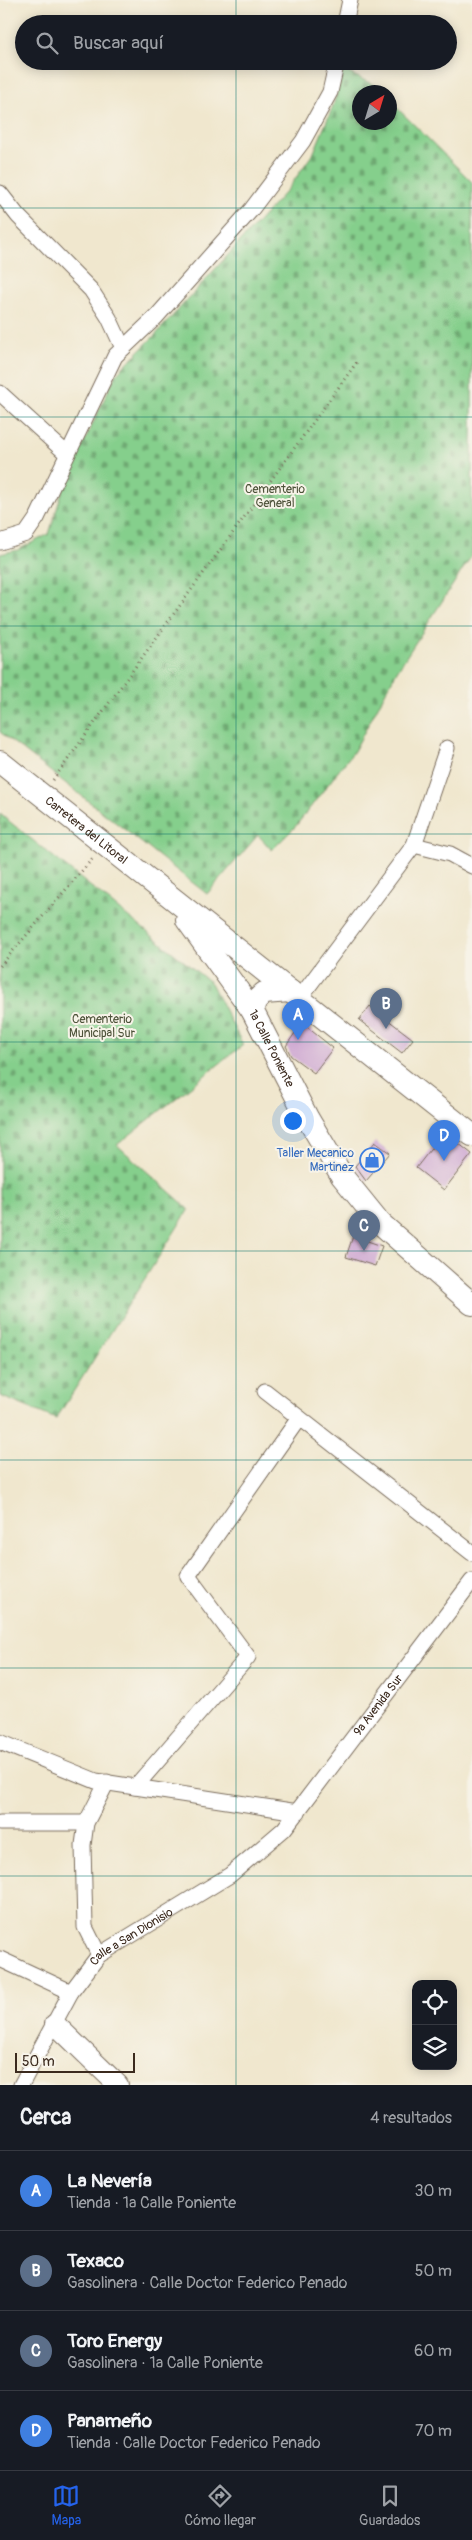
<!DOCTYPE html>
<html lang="es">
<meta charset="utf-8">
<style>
body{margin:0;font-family:Pangolin,sans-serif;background:#20242c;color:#f1f3f6}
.controls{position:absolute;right:15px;bottom:15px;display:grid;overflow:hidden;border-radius:10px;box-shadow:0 2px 12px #0003}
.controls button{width:45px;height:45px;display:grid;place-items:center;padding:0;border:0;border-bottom:1px solid #363941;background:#171b24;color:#f1f3f6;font:25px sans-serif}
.compass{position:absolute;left:352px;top:85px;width:45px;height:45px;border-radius:50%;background:#171b24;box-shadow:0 2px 12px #0003;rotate:38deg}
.scale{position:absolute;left:15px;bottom:12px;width:120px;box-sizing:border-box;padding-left:5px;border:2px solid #3b2a1e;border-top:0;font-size:14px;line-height:18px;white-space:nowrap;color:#3b2a1e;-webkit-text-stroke:4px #f7f3e8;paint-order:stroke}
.you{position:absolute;left:292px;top:1120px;width:18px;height:18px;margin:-12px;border:4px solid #fff;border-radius:50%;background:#1a73e8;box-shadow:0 0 0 8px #1a73e833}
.badge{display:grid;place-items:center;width:32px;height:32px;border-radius:50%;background:#2563eb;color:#fff;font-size:16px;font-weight:700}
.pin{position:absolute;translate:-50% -41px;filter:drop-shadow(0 1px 2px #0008)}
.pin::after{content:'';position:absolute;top:26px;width:18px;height:15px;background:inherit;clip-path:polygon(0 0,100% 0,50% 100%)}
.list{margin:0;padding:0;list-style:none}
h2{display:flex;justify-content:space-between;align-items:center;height:65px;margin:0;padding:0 20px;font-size:21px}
h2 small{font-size:16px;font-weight:400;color:#9ea1a6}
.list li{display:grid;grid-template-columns:32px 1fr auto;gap:15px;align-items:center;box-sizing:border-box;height:80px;padding:0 20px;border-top:1px solid #363941}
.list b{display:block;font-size:19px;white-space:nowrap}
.list p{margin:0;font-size:16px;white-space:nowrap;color:#9ea1a6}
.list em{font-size:16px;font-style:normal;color:#9ea1a6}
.icon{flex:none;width:28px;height:28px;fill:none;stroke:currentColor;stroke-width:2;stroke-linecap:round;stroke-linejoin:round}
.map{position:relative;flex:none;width:472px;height:2085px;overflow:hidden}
.search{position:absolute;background:#171b24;box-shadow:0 2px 12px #0003;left:15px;right:15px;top:15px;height:55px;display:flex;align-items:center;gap:12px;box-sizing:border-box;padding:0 18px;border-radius:28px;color:#9ea1a6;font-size:19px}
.sheet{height:385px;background:#171b24}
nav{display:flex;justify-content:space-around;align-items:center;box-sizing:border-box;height:70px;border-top:1px solid #363941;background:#171b24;font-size:14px;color:#9ea1a6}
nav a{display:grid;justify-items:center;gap:2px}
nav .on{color:#2563eb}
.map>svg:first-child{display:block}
.cemetery{fill:url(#cemetery-stones);stroke:#607c55}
.building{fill:#cda6d1}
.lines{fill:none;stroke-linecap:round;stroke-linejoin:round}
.street-casing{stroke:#7a6c5c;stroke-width:17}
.secondary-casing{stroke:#7a6c5c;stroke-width:22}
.primary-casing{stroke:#7a6c5c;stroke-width:24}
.path{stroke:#7a6c5c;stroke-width:3;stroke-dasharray:1 4;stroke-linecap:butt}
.street{stroke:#fff;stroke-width:15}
.secondary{stroke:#fff;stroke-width:20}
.primary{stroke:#fff;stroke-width:22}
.grid{fill:none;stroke:#0f766e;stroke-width:1;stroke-opacity:0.55}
.labels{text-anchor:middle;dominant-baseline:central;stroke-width:4;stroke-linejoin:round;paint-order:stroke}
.park-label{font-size:12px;fill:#4e533a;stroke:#f7f3e8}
.street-label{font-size:12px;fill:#3b2a1e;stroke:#f7f3e8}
.shop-label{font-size:12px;fill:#366cbe;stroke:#f7f3e8;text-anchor:end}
</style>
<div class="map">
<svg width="472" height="2085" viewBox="0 0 472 2085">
<defs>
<pattern id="cemetery-stones" width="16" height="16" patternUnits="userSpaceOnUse" patternTransform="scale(1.25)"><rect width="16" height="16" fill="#85cf8c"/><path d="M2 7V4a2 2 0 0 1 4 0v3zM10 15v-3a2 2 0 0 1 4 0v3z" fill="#6ea872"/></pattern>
</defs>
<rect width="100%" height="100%" fill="#f7f3e8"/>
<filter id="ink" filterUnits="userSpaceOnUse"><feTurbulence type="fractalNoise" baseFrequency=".02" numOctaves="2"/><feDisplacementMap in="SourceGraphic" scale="10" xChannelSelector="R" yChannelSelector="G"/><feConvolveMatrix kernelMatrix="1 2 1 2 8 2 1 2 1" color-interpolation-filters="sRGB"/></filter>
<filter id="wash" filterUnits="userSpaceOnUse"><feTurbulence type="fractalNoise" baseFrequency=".0096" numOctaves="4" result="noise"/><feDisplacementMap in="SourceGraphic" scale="20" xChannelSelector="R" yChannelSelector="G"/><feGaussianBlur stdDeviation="1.12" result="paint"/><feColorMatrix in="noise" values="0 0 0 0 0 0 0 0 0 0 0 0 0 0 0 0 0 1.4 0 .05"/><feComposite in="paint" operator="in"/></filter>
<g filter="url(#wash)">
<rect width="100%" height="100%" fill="#f0e7ce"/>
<g class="cemetery">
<polygon points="343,70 376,86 382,92 360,92 360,122 390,122 390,101 472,182 472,555 397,671 354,751 295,827 272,850 258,835 207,894 0,732 0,554 18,550 49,534 65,483 116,374 157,333 288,189 314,152 333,106"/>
<polygon points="0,814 211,983 243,1045 117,1145 189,1209 56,1419 0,1396"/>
</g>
<g id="blocks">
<g class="building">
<polygon points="370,1006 413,1039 402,1053 359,1020"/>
<polygon points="302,1023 333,1048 314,1073 291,1056 286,1046"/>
<polygon points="444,1132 472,1154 444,1190 416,1168"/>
<polygon points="375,1142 390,1153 366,1181 355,1166"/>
<polygon points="353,1236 382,1246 375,1266 346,1257"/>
</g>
</g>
</g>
<g filter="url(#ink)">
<use href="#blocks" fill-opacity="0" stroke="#7a6c5c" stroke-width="1"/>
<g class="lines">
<g class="street-casing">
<g id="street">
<polyline points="345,24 350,0"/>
<polyline points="0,193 18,216 91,290 109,318 123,348"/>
<polyline points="0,393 67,454"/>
<polyline points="0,542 26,534 37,518 115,356 156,317 251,210 303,141 330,92 337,61"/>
<polyline points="414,845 450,854 472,866"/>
<polyline points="299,999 414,845 447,748"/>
<polyline points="265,1391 472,1553"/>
<polyline points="0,1742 96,1781 298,1812"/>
<polyline points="135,1787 248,1657 188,1576 299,1418"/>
<polyline points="0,1823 86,1823"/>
<polyline points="99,1955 85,1927 83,1845 86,1823 107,1782"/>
<polyline points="0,1959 71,1992"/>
<path id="s1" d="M21 2085 71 1992 99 1955 230 1875 284 1829 472 1581"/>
</g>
</g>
<g class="secondary-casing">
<polyline id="secondary" points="55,2024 118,2085"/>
</g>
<g class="primary-casing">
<g id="primary">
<path id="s2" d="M0 762 472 1135"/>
<path id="s3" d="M187 920 252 1010 308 1119 342 1176 380 1223 472 1304"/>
<polyline points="252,1010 256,1001 264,993 290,991"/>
</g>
</g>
<g class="path">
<polyline points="53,780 357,362"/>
<polyline points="0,966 93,858"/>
</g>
<use href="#street" class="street"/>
<use href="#secondary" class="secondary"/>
<use href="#primary" class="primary"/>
</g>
</g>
<path class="grid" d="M236 0V24M236 61V2085M0 208H472M0 417H472M0 626H472M0 834H472M0 1042H472M0 1251H472M0 1460H472M0 1668H472M0 1876H472"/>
<defs>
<g id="shop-ring" transform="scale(1.25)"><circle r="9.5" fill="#f7f3e8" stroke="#3f7fe0" stroke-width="1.5"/><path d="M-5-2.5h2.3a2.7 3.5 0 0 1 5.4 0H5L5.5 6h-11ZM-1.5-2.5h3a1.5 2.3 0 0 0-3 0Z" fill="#3f7fe0"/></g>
</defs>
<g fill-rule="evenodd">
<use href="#shop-ring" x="372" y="1160"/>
</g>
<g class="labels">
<g class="park-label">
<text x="275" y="489">Cementerio<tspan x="275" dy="14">General</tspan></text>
<text x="102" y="1019">Cementerio<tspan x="102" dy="14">Municipal Sur</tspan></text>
</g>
<g class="street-label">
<text stroke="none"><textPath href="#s2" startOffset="110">Carretera del Litoral</textPath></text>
<text stroke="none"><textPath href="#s3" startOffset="154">1a Calle Poniente</textPath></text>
<text stroke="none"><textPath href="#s1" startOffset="532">9a Avenida Sur</textPath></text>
<text stroke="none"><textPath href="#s1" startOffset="189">Calle a San Dionisio</textPath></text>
</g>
<g class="shop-label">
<text x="354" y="1153">Taller Mecanico<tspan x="354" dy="14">Martinez</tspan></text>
</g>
</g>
</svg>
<div class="controls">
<button><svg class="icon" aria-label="locate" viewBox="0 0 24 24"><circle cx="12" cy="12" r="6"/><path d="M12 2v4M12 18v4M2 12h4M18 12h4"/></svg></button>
<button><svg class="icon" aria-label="layers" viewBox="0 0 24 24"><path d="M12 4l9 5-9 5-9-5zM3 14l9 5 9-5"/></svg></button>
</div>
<svg class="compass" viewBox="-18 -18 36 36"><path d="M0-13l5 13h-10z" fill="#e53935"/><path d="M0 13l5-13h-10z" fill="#9ea1a6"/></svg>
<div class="scale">50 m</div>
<div class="you"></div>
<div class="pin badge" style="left:298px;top:1040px;background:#3f7fe0">A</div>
<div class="pin badge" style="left:386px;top:1029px;background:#5c6f8a">B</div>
<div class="pin badge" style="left:364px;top:1251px;background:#5c6f8a">C</div>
<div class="pin badge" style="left:444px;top:1161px;background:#3f7fe0">D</div>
<div class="search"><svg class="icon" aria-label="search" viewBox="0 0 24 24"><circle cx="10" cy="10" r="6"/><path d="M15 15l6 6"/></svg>Buscar aquí</div>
</div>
<section class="sheet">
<h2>Cerca<small>4 resultados</small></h2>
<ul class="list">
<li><span class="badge" style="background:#3f7fe0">A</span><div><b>La Nevería</b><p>Tienda · 1a Calle Poniente</p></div><em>30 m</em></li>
<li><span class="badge" style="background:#5c6f8a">B</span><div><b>Texaco</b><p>Gasolinera · Calle Doctor Federico Penado</p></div><em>50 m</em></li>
<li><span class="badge" style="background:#5c6f8a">C</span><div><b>Toro Energy</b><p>Gasolinera · 1a Calle Poniente</p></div><em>60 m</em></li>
<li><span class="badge" style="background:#3f7fe0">D</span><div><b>Panameño</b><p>Tienda · Calle Doctor Federico Penado</p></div><em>70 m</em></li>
</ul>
</section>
<nav>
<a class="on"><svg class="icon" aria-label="map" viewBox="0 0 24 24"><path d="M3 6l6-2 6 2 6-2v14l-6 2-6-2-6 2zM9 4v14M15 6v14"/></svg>Mapa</a>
<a><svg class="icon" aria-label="directions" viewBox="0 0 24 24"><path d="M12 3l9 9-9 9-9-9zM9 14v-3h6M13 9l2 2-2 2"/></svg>Cómo llegar</a>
<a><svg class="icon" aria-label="saved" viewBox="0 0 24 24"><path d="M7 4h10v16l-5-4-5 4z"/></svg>Guardados</a>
</nav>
